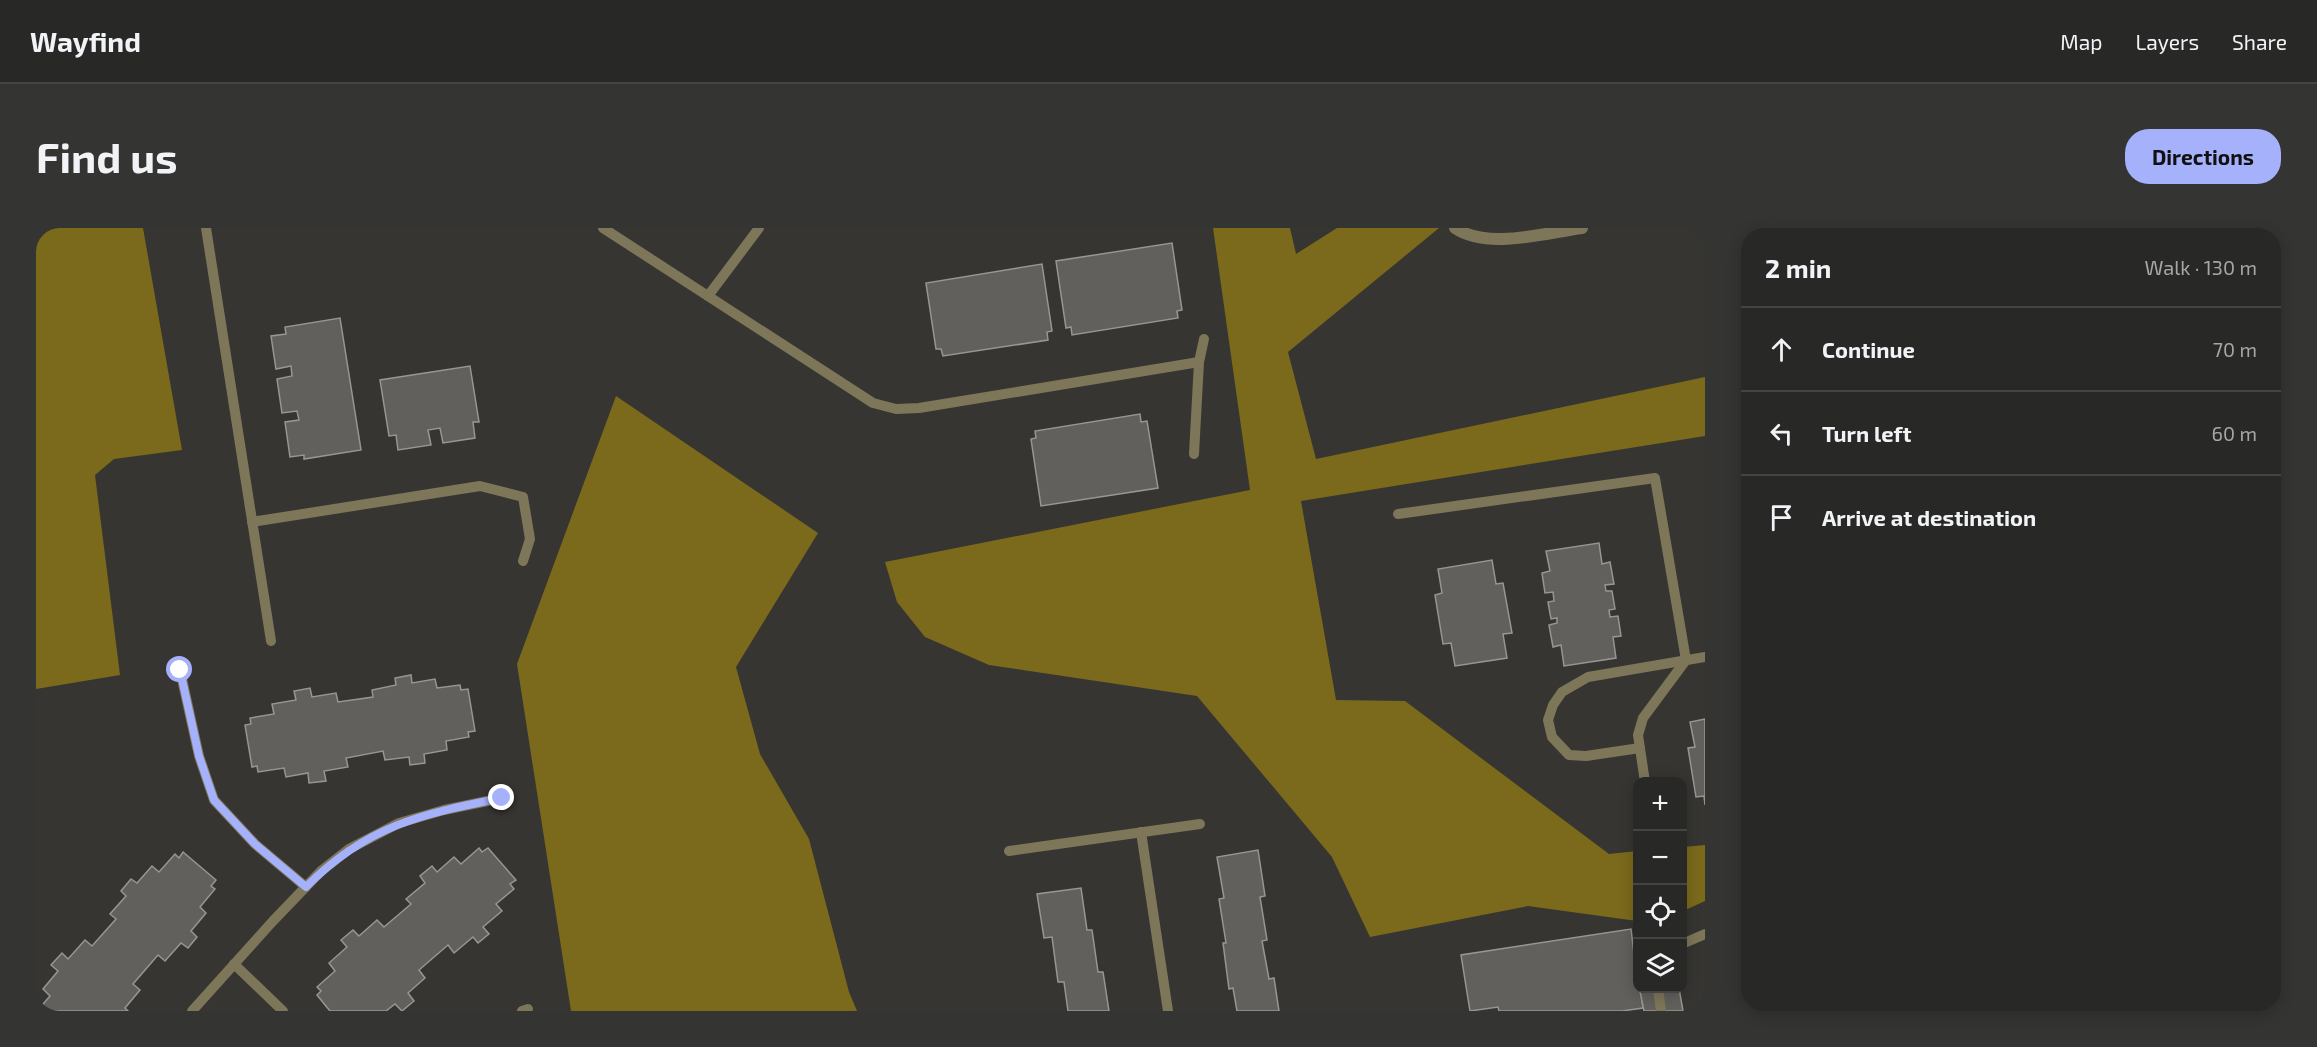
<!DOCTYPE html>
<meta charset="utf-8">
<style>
body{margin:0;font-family:"Exo 2",sans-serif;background:#343432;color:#f1f3f6}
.controls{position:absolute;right:18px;bottom:18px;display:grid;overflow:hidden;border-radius:12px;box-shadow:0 3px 15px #0003}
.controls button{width:54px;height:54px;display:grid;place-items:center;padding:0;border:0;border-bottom:2px solid #444443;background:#282826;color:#f1f3f6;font:30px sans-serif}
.stop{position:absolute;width:18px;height:18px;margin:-14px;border:4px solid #a6b1fc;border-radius:50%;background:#fff}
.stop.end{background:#a6b1fc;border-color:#fff;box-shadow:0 2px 6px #0008}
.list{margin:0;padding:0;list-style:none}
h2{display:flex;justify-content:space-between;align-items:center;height:78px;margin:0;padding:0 24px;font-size:26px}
h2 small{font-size:20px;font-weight:400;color:#a5a6a7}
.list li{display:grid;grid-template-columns:39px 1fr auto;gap:18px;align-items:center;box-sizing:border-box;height:84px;padding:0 24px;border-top:2px solid #444443}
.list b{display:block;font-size:22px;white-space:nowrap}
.list em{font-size:20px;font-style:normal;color:#a5a6a7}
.icon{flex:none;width:33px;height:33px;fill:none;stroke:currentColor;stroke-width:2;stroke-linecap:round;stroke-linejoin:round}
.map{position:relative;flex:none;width:1669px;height:783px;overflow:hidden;border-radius:24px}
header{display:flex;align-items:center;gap:36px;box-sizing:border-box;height:84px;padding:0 30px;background:#282826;border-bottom:2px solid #444443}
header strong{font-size:28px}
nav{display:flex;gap:33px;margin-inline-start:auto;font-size:21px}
.intro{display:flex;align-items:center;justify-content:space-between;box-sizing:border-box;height:144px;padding:0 36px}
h1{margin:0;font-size:42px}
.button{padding:15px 27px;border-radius:24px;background:#a6b1fc;color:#111;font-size:21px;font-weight:700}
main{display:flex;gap:36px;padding:0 36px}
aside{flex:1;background:#282826;border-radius:24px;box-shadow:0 3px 15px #0003}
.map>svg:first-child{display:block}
.forest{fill:#7b6a1b}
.building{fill:#61605c;stroke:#979692;stroke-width:1.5}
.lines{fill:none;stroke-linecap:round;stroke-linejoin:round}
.lane{stroke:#7d7659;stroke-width:10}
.street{stroke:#7d7659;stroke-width:12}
.route{stroke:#a6b1fc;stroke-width:8}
</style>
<header>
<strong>Wayfind</strong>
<nav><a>Map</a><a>Layers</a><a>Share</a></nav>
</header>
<div class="intro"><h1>Find us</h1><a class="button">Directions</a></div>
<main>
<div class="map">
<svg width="1669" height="783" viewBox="0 0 1669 783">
<rect width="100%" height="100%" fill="#363532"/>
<g class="forest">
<polygon points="0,0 107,0 146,222 78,231 59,247 84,447 0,461"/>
<polygon points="1177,0 1254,0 1260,26 1301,0 1403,0 1252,124 1280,231 1669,149 1669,208 1265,273 1300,472 1369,473 1573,626 1601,623 1601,693 1492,678 1334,709 1296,629 1161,468 953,437 889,409 861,374 849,334 1214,262"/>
<polygon points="580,168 782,305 700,439 724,526 773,611 813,764 821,783 535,783 481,436"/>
<polygon points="1669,617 1669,673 1647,683 1647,619"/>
</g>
<g class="building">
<polygon points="1136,15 1146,82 1141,83 1142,90 1036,107 1035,99 1030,100 1020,33"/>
<polygon points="1006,36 1016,103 1011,104 1012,112 907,128 905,121 900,121 890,55"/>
<polygon points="304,90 325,222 268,231 268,227 254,229 249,194 263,192 261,183 246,185 241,151 256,148 255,138 240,141 235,108 250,106 249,99"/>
<polygon points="434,138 443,194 437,194 439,210 407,215 404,200 392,202 395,217 362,222 360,207 353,208 344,152"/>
<polygon points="1104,186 1105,194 1111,193 1122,260 1005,278 995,211 1000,210 999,203"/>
<polygon points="1563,315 1566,336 1574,334 1578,356 1569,357 1570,363 1576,363 1579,381 1573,382 1574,389 1582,388 1585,408 1577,409 1580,430 1528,438 1525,417 1517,419 1513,397 1521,395 1521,390 1515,391 1512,374 1518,373 1517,364 1509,365 1506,345 1514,343 1510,323"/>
<polygon points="1456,332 1460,356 1467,355 1476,405 1467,406 1471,430 1419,438 1415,415 1407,416 1399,367 1406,365 1402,341"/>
<polygon points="375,447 376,455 399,451 401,460 424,457 425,462 432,461 439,503 432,504 433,509 410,513 411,522 388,526 389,535 374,537 373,529 349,532 347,523 310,530 312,539 288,543 290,553 273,555 272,545 250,549 248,540 222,544 221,538 216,539 209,497 215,496 214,490 238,486 236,476 260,472 258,463 274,460 276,469 300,465 302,474 337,469 336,462 360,457 359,450"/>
<polygon points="1669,491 1669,577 1668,568 1660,569 1652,520 1659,519 1654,494"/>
<polygon points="443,620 446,624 452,620 480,652 474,656 478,661 460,676 466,683 447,699 453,706 442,715 437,709 418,725 412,717 383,742 389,750 372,765 378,773 366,783 359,776 350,783 294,783 281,767 285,763 281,759 299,743 293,735 311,719 305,712 317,702 323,708 341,692 348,699 375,676 370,671 389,655 384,648 396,638 401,644 418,629 425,636"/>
<polygon points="1222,622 1229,668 1224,669 1231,712 1226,713 1233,751 1238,750 1243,783 1201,783 1197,760 1193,761 1187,715 1190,715 1183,671 1188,670 1181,629"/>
<polygon points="147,624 180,652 175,658 179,661 164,679 170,685 155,703 161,709 152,720 145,715 129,733 122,727 97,756 104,762 89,780 92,783 1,783 14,768 7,761 22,743 15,737 26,725 32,731 49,712 56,718 80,691 74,686 90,668 85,663 95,651 101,655 116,638 123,644 139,626 143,630"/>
<polygon points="1045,660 1051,702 1056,702 1062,744 1067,744 1073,783 1032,783 1028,754 1022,754 1016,709 1008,710 1001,666"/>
<polygon points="1595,701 1602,760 1604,760 1607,780 1586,783 1463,783 1462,779 1434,783 1425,727"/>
<polygon points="1619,760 1643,760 1647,783 1608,783 1604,763"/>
</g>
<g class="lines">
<g class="lane">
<polyline points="170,0 235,413"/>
<polyline points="567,0 837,175 860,181 883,180 1163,134"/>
<polyline points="672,68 723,0"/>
<polyline points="1158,226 1163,134 1168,111"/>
<polyline points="1362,286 1619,250 1650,432 1607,490 1602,507 1609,554"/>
<polyline points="216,294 444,258 487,269 494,311 487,333"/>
<polyline points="144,442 163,528 178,572 219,616 270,659"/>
<polyline points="1604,520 1550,528 1533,527 1516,509 1512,492 1517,477 1526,464 1552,449 1669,429"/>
<polyline points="1105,604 1132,783"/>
<polyline points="973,623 1164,596"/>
<polyline points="1646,716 1669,706"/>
<polyline points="198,736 247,783"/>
<polyline points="1622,760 1625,783"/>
<polyline points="156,783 237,693 285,643 313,621 363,595 408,582 466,570"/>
<polyline points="486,783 492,781"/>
</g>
<path class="street" d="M1419 0C1452 22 1508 5 1546 0"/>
</g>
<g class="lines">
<path class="route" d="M144 442 163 528 178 572 219 616 270 659C330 598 385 586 466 570"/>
</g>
</svg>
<div class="controls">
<button>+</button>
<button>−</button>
<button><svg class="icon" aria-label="locate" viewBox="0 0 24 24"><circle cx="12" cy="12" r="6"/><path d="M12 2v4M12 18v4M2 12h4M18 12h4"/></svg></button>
<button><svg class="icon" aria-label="layers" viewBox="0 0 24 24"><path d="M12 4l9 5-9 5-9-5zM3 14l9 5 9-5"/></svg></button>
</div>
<div class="stop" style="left:144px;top:442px"></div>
<div class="stop end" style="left:466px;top:570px"></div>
</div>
<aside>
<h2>2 min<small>Walk · 130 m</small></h2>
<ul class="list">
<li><svg class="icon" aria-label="ahead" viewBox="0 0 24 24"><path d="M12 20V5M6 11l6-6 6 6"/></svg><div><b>Continue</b></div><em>70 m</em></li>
<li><svg class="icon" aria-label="left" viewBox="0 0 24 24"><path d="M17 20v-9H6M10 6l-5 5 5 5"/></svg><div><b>Turn left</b></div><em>60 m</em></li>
<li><svg class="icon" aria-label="arrive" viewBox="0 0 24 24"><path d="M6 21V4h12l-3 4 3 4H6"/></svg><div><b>Arrive at destination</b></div></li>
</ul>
</aside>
</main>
